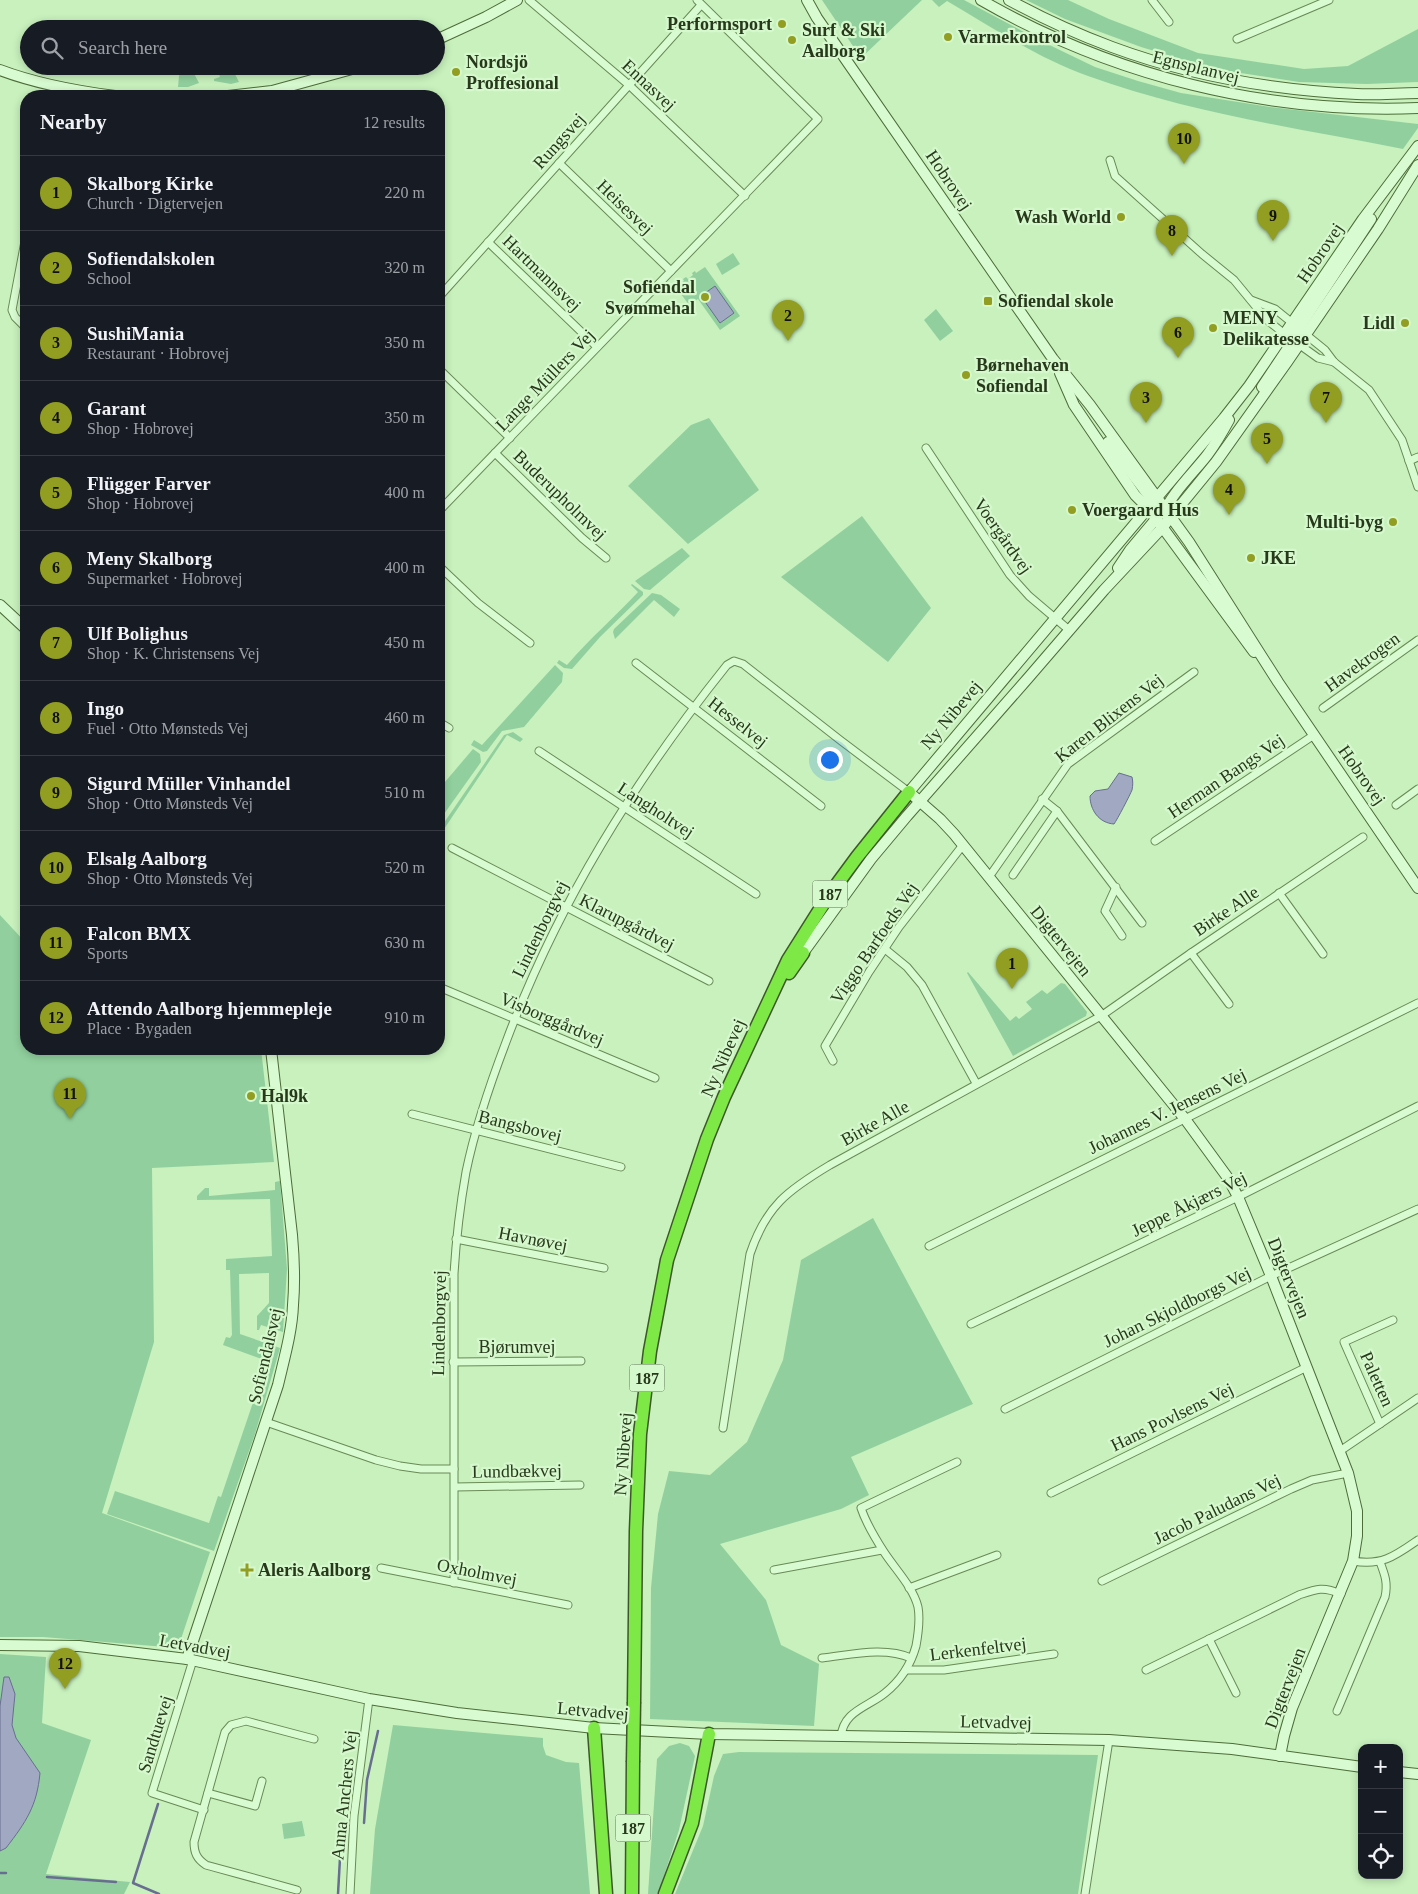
<!DOCTYPE html>
<meta charset="utf-8">
<style>
body{margin:0;font-family:"Times New Roman",serif;background:#242831;color:#f1f3f6}
.controls{position:absolute;right:15px;bottom:15px;display:grid;overflow:hidden;border-radius:10px;box-shadow:0 2px 8px #0003}
.controls button{width:45px;height:45px;display:grid;place-items:center;padding:0;border:0;border-bottom:1px solid #363941;background:#171b24;color:#f1f3f6;font:25px sans-serif}
.you{position:absolute;left:829px;top:759px;width:18px;height:18px;margin:-12px;border:4px solid #fff;border-radius:50%;background:#1a73e8;box-shadow:0 0 0 8px #1a73e833}
.badge{display:grid;place-items:center;width:32px;height:32px;border-radius:50%;background:#929e21;color:#111;font-size:16px;font-weight:700}
.pin{position:absolute;translate:-50% -41px;filter:drop-shadow(0 1px 2px #0008)}
.pin::after{content:'';position:absolute;top:26px;width:18px;height:15px;background:inherit;clip-path:polygon(0 0,100% 0,50% 100%)}
.list{margin:0;padding:0;list-style:none}
h2{display:flex;justify-content:space-between;align-items:center;height:65px;margin:0;padding:0 20px;font-size:21px}
h2 small{font-size:16px;font-weight:400;color:#9ea1a6}
.list li{display:grid;grid-template-columns:32px 1fr auto;gap:15px;align-items:center;box-sizing:border-box;height:75px;padding:0 20px;border-top:1px solid #363941}
.list b{display:block;font-size:19px;white-space:nowrap}
.list p{margin:0;font-size:16px;white-space:nowrap;color:#9ea1a6}
.list em{font-size:16px;font-style:normal;color:#9ea1a6}
.icon{flex:none;width:28px;height:28px;fill:none;stroke:currentColor;stroke-width:2;stroke-linecap:round;stroke-linejoin:round}
.map{position:relative;flex:none;width:1418px;height:1894px;overflow:hidden}
.search{position:absolute;background:#171b24;box-shadow:0 2px 8px #0003;left:20px;top:20px;width:425px;height:55px;display:flex;align-items:center;gap:12px;box-sizing:border-box;padding:0 18px;border-radius:28px;color:#9ea1a6;font-size:19px}
.panel{position:absolute;background:#171b24;box-shadow:0 2px 8px #0003;left:20px;top:90px;width:425px;height:965px;border-radius:20px}
.map>svg:first-child{display:block}
.green{fill:#91d09e}
.water{fill:#a1a8c2;stroke:#686e90}
.lines{fill:none;stroke-linecap:round;stroke-linejoin:round}
.stream{stroke:#686e90;stroke-width:2.5}
.street-casing{stroke:#698a55;stroke-width:9}
.secondary-casing{stroke:#4d6c38;stroke-width:12}
.highway-casing{stroke:#3e572a;stroke-width:15}
.street{stroke:#d9fbd1;stroke-width:7}
.secondary{stroke:#d9fbd1;stroke-width:10}
.highway{stroke:#7de846;stroke-width:12}
.highway-bridge-casing{stroke:#3e572a;stroke-width:15;stroke-linecap:butt}
.highway-bridge{stroke:#7de846;stroke-width:12}
.poi-dot{fill:#929e21;stroke:#d5f8cd;stroke-width:2}
.labels{text-anchor:middle;dominant-baseline:central;stroke-width:4.5;stroke-linejoin:round;paint-order:stroke}
.shield{fill:#d5f8cd;stroke:#5b7250;stroke-width:1}
.shield-label{font-size:16px;font-weight:bold;fill:#27381b}
.poi-label{font-size:18px;font-weight:bold;fill:#27381b;stroke:#d5f8cd;text-anchor:start}
.street-label{font-size:18px;fill:#27381b;stroke:#d5f8cd}
</style>
<div class="map">
<svg width="1418" height="1894" viewBox="0 0 1418 1894">
<rect width="100%" height="100%" fill="#c8f1bd"/>
<g class="green">
<polygon points="822,0 922,0 861,58"/>
<path d="M932 0H964L1037 39 1095 67 1138 81 1181 93 1270 107 1418 124V128L1403 149C1297 128 1190 113 1088 76 1038 58 993 28 947 1L939 7Z"/>
<polygon points="1026,0 1068,0 1109,19 1198,53 1304,69 1348,66 1418,29 1418,82 1367,84 1299,82 1214,69 1141,47 1065,19"/>
<polygon points="190,66 199,83 188,87 178,87 179,76 183,67"/>
<polygon points="220,66 226,66 228,69 233,70 239,82 231,84 214,81 214,79 220,77 217,68"/>
<polygon points="733,253 740,264 722,275 716,264"/>
<polygon points="705,267 740,316 720,330 698,299 689,305 676,287 684,281 683,279 686,277 688,279 693,275 692,273 695,271 696,273"/>
<polygon points="936,309 953,331 940,341 924,320"/>
<polygon points="709,418 759,490 688,544 628,486 691,425"/>
<polygon points="862,516 931,608 888,662 781,577"/>
<polygon points="682,548 690,556 650,590 644,589 635,581"/>
<path d="M632 584 643 592V595L600 637 572 669 564 668 557 663 559 660 567 665C589 639 615 617 638 592L631 585Z"/>
<polygon points="652,593 661,595 680,609 674,617 654,600 615,639 613,632 614,629"/>
<polygon points="555,665 563,673 562,682 524,727 502,731 487,751 483,752 471,745 474,740 482,745"/>
<polygon points="513,732 523,739 520,742 507,735 440,835 439,830 504,735"/>
<polygon points="473,749 480,754 481,762 439,821 439,789"/>
<polygon points="0,915 26,943 26,1049 261,1049 274,1162 152,1168 154,1342 102,1513 210,1552 178,1648 43,1637 0,1637"/>
<polygon points="968,972 1010,1021 1016,1016 1019,1019 1032,1009 1026,1002 1042,990 1047,994 1061,983 1065,984 1087,1012 1086,1016 1013,1056 967,973"/>
<polygon points="280,1181 287,1269 283,1332 261,1325 259,1330 257,1330 257,1316 269,1303 269,1273 239,1274 240,1334 280,1348 255,1434 214,1551 107,1514 115,1491 209,1523 218,1496 221,1497 267,1361 223,1345 226,1337 230,1338 232,1335 230,1270 226,1270 226,1259 272,1256 270,1199 197,1200 197,1196 205,1188 209,1188 209,1196 275,1190 275,1182"/>
<polygon points="873,1218 973,1404 851,1457 869,1495 841,1509 720,1544 766,1600 781,1645 819,1664 814,1726 650,1719 651,1588 658,1514 669,1471 710,1475 747,1442 783,1360 801,1260"/>
<polygon points="0,1654 46,1657 42,1723 91,1740 46,1874 130,1882 124,1894 0,1894"/>
<polygon points="393,1725 543,1738 543,1746 546,1755 566,1762 579,1763 590,1894 370,1894 375,1829"/>
<polygon points="680,1743 689,1746 695,1756 679,1830 658,1894 648,1894 657,1759 669,1746"/>
<polygon points="739,1752 1098,1755 1078,1894 675,1894 703,1826 714,1776 723,1754"/>
<polygon points="302,1821 305,1836 284,1839 282,1824"/>
</g>
<g class="water">
<polygon points="715,286 734,313 720,323 701,296"/>
<path d="M1119 773 1132 777C1133 781 1133 785 1132 790 1130 795 1117 820 1114 824 1099 823 1090 810 1090 796L1095 791 1108 789Z"/>
<path d="M4 1677H9L15 1694 12 1725 16 1738 40 1773C37 1806 26 1822 6 1848L0 1851V1706Z"/>
</g>
<g class="lines">
<g class="stream">
<polyline points="158,1804 133,1883 159,1894"/>
<polyline points="364,1823 367,1780 378,1731"/>
<polyline points="0,1873 6,1873"/>
<polyline points="47,1877 116,1882"/>
<polyline points="338,1894 342,1822"/>
</g>
<g class="street-casing">
<g id="street">
<polyline points="529,0 629,85 745,196"/>
<polyline points="1152,0 1169,22"/>
<polyline points="1237,39 1329,0"/>
<polyline points="53,96 55,86"/>
<polyline points="1110,160 1115,176 1202,254 1234,280 1267,320 1286,335"/>
<polyline points="559,163 671,271"/>
<polyline points="26,236 12,310 15,317 26,328"/>
<polyline points="488,242 597,347"/>
<polyline points="439,297 701,5"/>
<polyline points="1251,300 1275,309 1296,326"/>
<polyline points="1304,333 1325,350 1334,362 1369,390 1402,440 1418,487"/>
<polyline points="1297,343 1318,358 1334,362"/>
<polyline points="439,369 510,438"/>
<polyline points="926,448 1010,575 1029,596 1069,630"/>
<polyline points="495,453 582,538 606,558"/>
<polyline points="1409,461 1418,457"/>
<polyline points="439,511 818,119 697,0"/>
<polyline points="439,566 478,603 530,643"/>
<polyline points="636,663 821,806"/>
<polyline points="1323,708 1418,640"/>
<polyline points="439,722 449,728"/>
<polyline points="539,751 756,894"/>
<polyline points="1042,799 1057,811 1142,923"/>
<polyline points="1396,805 1418,789"/>
<polyline points="1155,841 1314,735"/>
<polyline points="452,848 709,981"/>
<polyline points="1013,875 1057,811"/>
<polyline points="989,877 1068,764 1194,672"/>
<polyline points="1116,887 1105,911 1122,936"/>
<polyline points="1279,893 1323,954"/>
<polyline points="885,949 907,967 922,985 976,1083"/>
<polyline points="1191,953 1229,1004"/>
<polyline points="439,987 655,1078"/>
<polyline points="833,1061 825,1046 869,972 899,927 963,845"/>
<polyline points="412,1114 621,1167"/>
<polyline points="456,1239 604,1268"/>
<polyline points="929,1246 1418,1003"/>
<polyline points="971,1324 1238,1197 1418,1106"/>
<polyline points="453,1362 581,1361"/>
<polyline points="1005,1409 1271,1276 1418,1209"/>
<polyline points="266,1422 376,1460 400,1466 421,1469 454,1469"/>
<polyline points="1380,1424 1344,1342 1393,1320"/>
<path d="M723 1428 750 1254C766 1206 788 1190 830 1165L1101 1016 1191 953 1363 837"/>
<polyline points="1340,1451 1418,1398"/>
<polyline points="455,1487 580,1485"/>
<polyline points="1051,1493 1307,1367"/>
<path d="M1353 1561C1382 1566 1395 1556 1418 1540"/>
<polyline points="381,1568 568,1605"/>
<polyline points="774,1570 882,1550"/>
<polyline points="1102,1581 1291,1489 1312,1480 1348,1473"/>
<path d="M454 1583V1274C456 1240 460 1206 466 1172 475 1128 490 1084 506 1042 558 903 634 781 727 665L734 661 743 664 840 740 909 792"/>
<polyline points="909,1588 997,1555"/>
<polyline points="1209,1639 1236,1693"/>
<path d="M822 1658C850 1655 884 1646 911 1658"/>
<polyline points="193,1660 152,1793 204,1810"/>
<polyline points="906,1670 944,1670 1054,1654"/>
<path d="M1146 1670 1299 1595C1316 1589 1323 1586 1341 1594"/>
<path d="M1337 1711 1385 1597C1388 1583 1385 1575 1380 1562"/>
<path d="M841 1737C843 1711 868 1707 885 1693 900 1681 911 1664 916 1646 918 1635 920 1618 918 1607 913 1587 895 1569 884 1552 875 1538 866 1523 861 1508L957 1462"/>
<polyline points="208,1793 255,1806 262,1781"/>
<path d="M297 1890 206 1865C197 1859 194 1853 194 1842L225 1732 231 1725 246 1721 314 1739"/>
<polyline points="350,1894 354,1816 369,1699"/>
<polyline points="1085,1894 1109,1740"/>
</g>
</g>
<g class="secondary-casing">
<g id="secondary">
<polyline points="807,0 817,18 1053,359 1090,405 1189,542 1278,682 1418,888"/>
<path d="M981 0C1113 76 1266 114 1418 108"/>
<path d="M1009 0C1042 18 1077 34 1112 47 1190 76 1275 90 1357 94 1377 95 1398 93 1418 93"/>
<polyline points="436,40 486,17 517,0"/>
<path d="M0 70C37 84 76 91 115 96"/>
<polyline points="228,96 272,91 363,66"/>
<polyline points="1299,344 1299,328 1371,219"/>
<polyline points="1060,373 1074,405 1135,495 1149,509 1254,652"/>
<polyline points="1262,387 1294,339 1293,329"/>
<polyline points="1108,442 1158,508"/>
<path d="M1164 514C1168 497 1197 469 1208 454 1216 443 1223 431 1229 420"/>
<polyline points="1118,568 1130,550 1156,519 1158,514"/>
<polyline points="0,605 26,629"/>
<polyline points="803,953 871,859 907,816 1029,677 1104,590 1162,528 1216,462 1287,362 1378,229 1418,165"/>
<polyline points="0,1645 79,1646 187,1659 369,1699 457,1713 594,1728 709,1734 1109,1740 1232,1749 1362,1767"/>
<path d="M187 1659 278 1385C284 1359 292 1332 293 1305 295 1282 294 1258 292 1235L271 1049"/>
<polyline points="1280,1756 1284,1736 1292,1708 1353,1561 1357,1536 1357,1511 1348,1473 1271,1276 1238,1197 1228,1178 1185,1119 954,834 940,819 909,792 1224,418 1249,386 1363,219 1418,146"/>
<polyline points="1399,1772 1418,1774"/>
</g>
</g>
<g class="highway-casing">
<g id="highway">
<polyline points="789,973 803,953"/>
<polyline points="634,1702 636,1531 640,1434 650,1351 667,1260 707,1139 724,1097 788,960 829,895 857,857 909,792"/>
<polyline points="594,1728 606,1894"/>
<polyline points="632,1894 633,1762"/>
<polyline points="665,1894 692,1823 709,1734"/>
</g>
</g>
<use href="#street" class="street"/>
<use href="#secondary" class="secondary"/>
<use href="#highway" class="highway"/>
<g class="highway-bridge-casing">
<polyline id="highway-bridge" points="633,1762 634,1702"/>
</g>
<use href="#highway-bridge" class="highway-bridge"/>
</g>
<g class="poi-dot">
<circle cx="782" cy="24" r="5"/>
<circle cx="948" cy="37" r="5"/>
<circle cx="792" cy="40" r="5"/>
<circle cx="456" cy="72" r="5"/>
<circle cx="1121" cy="217" r="5"/>
<circle cx="705" cy="297" r="5"/>
<rect x="983" y="296" width="10" height="10" rx="2.5"/>
<circle cx="1405" cy="323" r="5"/>
<circle cx="1213" cy="328" r="5"/>
<circle cx="966" cy="375" r="5"/>
<circle cx="1072" cy="510" r="5"/>
<circle cx="1393" cy="522" r="5"/>
<circle cx="1251" cy="558" r="5"/>
<circle cx="251" cy="1096" r="5"/>
<path d="M244.5 1562.5h5v5h5v5h-5v5h-5v-5h-5v-5h5z"/>
</g>
<g class="labels">
<g class="shield">
<rect x="812.5" y="880.5" width="35" height="27" rx="4"/>
<rect x="629.5" y="1364.5" width="35" height="27" rx="4"/>
<rect x="615.5" y="1814.5" width="35" height="27" rx="4"/>
</g>
<g class="shield-label">
<text x="830" y="894">187</text>
<text x="647" y="1378">187</text>
<text x="633" y="1828">187</text>
</g>
<g class="poi-label">
<text x="772" y="24" text-anchor="end">Performsport</text>
<text x="802" y="30">Surf &amp; Ski<tspan x="802" dy="21">Aalborg</tspan></text>
<text x="958" y="37">Varmekontrol</text>
<text x="466" y="62">Nordsjö<tspan x="466" dy="21">Proffesional</tspan></text>
<text x="1111" y="217" text-anchor="end">Wash World</text>
<text x="695" y="287" text-anchor="end">Sofiendal<tspan x="695" dy="21">Svømmehal</tspan></text>
<text x="998" y="301">Sofiendal skole</text>
<text x="1223" y="318">MENY<tspan x="1223" dy="21">Delikatesse</tspan></text>
<text x="1395" y="323" text-anchor="end">Lidl</text>
<text x="976" y="365">Børnehaven<tspan x="976" dy="21">Sofiendal</tspan></text>
<text x="1082" y="510">Voergaard Hus</text>
<text x="1383" y="522" text-anchor="end">Multi-byg</text>
<text x="1261" y="558">JKE</text>
<text x="261" y="1096">Hal9k</text>
<text x="258" y="1570">Aleris Aalborg</text>
</g>
<g class="street-label">
<text transform="translate(1196 67) rotate(14)">Egnsplanvej</text>
<text transform="translate(649 85) rotate(43)">Ennasvej</text>
<text transform="translate(559 141) rotate(-48)">Rungsvej</text>
<text transform="translate(949 180) rotate(56)">Hobrovej</text>
<text transform="translate(625 207) rotate(44)">Heisesvej</text>
<text transform="translate(1320 253) rotate(-56)">Hobrovej</text>
<text transform="translate(542 273) rotate(44)">Hartmannsvej</text>
<text transform="translate(545 380) rotate(-46)">Lange Müllers Vej</text>
<text transform="translate(560 495) rotate(44)">Buderupholmvej</text>
<text transform="translate(1003 536) rotate(55)">Voergårdvej</text>
<text transform="translate(1362 662) rotate(-36)">Havekrogen</text>
<text transform="translate(951 715) rotate(-50)">Ny Nibevej</text>
<text transform="translate(1109 718) rotate(-38)">Karen Blixens Vej</text>
<text transform="translate(738 722) rotate(38)">Hesselvej</text>
<text transform="translate(1362 775) rotate(55)">Hobrovej</text>
<text transform="translate(1226 776) rotate(-34)">Herman Bangs Vej</text>
<text transform="translate(656 810) rotate(33)">Langholtvej</text>
<text transform="translate(1226 911) rotate(-34)">Birke Alle</text>
<text transform="translate(627 922) rotate(27)">Klarupgårdvej</text>
<text transform="translate(540 929) rotate(-64)">Lindenborgvej</text>
<text transform="translate(1061 941) rotate(51)">Digtervejen</text>
<text transform="translate(874 943) rotate(-56)">Viggo Barfoeds Vej</text>
<text transform="translate(552 1019) rotate(23)">Visborggårdvej</text>
<text transform="translate(723 1058) rotate(-66)">Ny Nibevej</text>
<text transform="translate(1167 1111) rotate(-26)">Johannes V. Jensens Vej</text>
<text transform="translate(875 1123) rotate(-29)">Birke Alle</text>
<text transform="translate(520 1126) rotate(14)">Bangsbovej</text>
<text transform="translate(1189 1204) rotate(-26)">Jeppe Åkjærs Vej</text>
<text transform="translate(533 1239) rotate(11)">Havnøvej</text>
<text transform="translate(1289 1278) rotate(68)">Digtervejen</text>
<text transform="translate(1177 1307) rotate(-26)">Johan Skjoldborgs Vej</text>
<text transform="translate(439 1323) rotate(-89)">Lindenborgvej</text>
<text x="517" y="1347">Bjørumvej</text>
<text transform="translate(265 1356) rotate(-77)">Sofiendalsvej</text>
<text transform="translate(1377 1379) rotate(66)">Paletten</text>
<text transform="translate(1172 1417) rotate(-26)">Hans Povlsens Vej</text>
<text transform="translate(623 1454) rotate(-86)">Ny Nibevej</text>
<text transform="translate(517 1471) rotate(-1)">Lundbækvej</text>
<text transform="translate(1217 1509) rotate(-26)">Jacob Paludans Vej</text>
<text transform="translate(477 1572) rotate(11)">Oxholmvej</text>
<text transform="translate(195 1646) rotate(10)">Letvadvej</text>
<text transform="translate(978 1649) rotate(-7)">Lerkenfeltvej</text>
<text transform="translate(1285 1688) rotate(-69)">Digtervejen</text>
<text transform="translate(593 1711) rotate(5)">Letvadvej</text>
<text transform="translate(996 1722) rotate(1)">Letvadvej</text>
<text transform="translate(155 1734) rotate(-73)">Sandtuevej</text>
<text transform="translate(344 1795) rotate(-84)">Anna Anchers Vej</text>
</g>
</g>
</svg>
<div class="controls">
<button>+</button>
<button>−</button>
<button><svg class="icon" aria-label="locate" viewBox="0 0 24 24"><circle cx="12" cy="12" r="6"/><path d="M12 2v4M12 18v4M2 12h4M18 12h4"/></svg></button>
</div>
<div class="you"></div>
<div class="pin badge" style="left:1012px;top:989px">1</div>
<div class="pin badge" style="left:788px;top:341px">2</div>
<div class="pin badge" style="left:1146px;top:423px">3</div>
<div class="pin badge" style="left:1229px;top:515px">4</div>
<div class="pin badge" style="left:1267px;top:464px">5</div>
<div class="pin badge" style="left:1178px;top:358px">6</div>
<div class="pin badge" style="left:1326px;top:423px">7</div>
<div class="pin badge" style="left:1172px;top:256px">8</div>
<div class="pin badge" style="left:1273px;top:241px">9</div>
<div class="pin badge" style="left:1184px;top:164px">10</div>
<div class="pin badge" style="left:70px;top:1119px">11</div>
<div class="pin badge" style="left:65px;top:1689px">12</div>
<div class="search"><svg class="icon" aria-label="search" viewBox="0 0 24 24"><circle cx="10" cy="10" r="6"/><path d="M15 15l6 6"/></svg>Search here</div>
<section class="panel">
<h2>Nearby<small>12 results</small></h2>
<ul class="list">
<li><span class="badge">1</span><div><b>Skalborg Kirke</b><p>Church · Digtervejen</p></div><em>220 m</em></li>
<li><span class="badge">2</span><div><b>Sofiendalskolen</b><p>School</p></div><em>320 m</em></li>
<li><span class="badge">3</span><div><b>SushiMania</b><p>Restaurant · Hobrovej</p></div><em>350 m</em></li>
<li><span class="badge">4</span><div><b>Garant</b><p>Shop · Hobrovej</p></div><em>350 m</em></li>
<li><span class="badge">5</span><div><b>Flügger Farver</b><p>Shop · Hobrovej</p></div><em>400 m</em></li>
<li><span class="badge">6</span><div><b>Meny Skalborg</b><p>Supermarket · Hobrovej</p></div><em>400 m</em></li>
<li><span class="badge">7</span><div><b>Ulf Bolighus</b><p>Shop · K. Christensens Vej</p></div><em>450 m</em></li>
<li><span class="badge">8</span><div><b>Ingo</b><p>Fuel · Otto Mønsteds Vej</p></div><em>460 m</em></li>
<li><span class="badge">9</span><div><b>Sigurd Müller Vinhandel</b><p>Shop · Otto Mønsteds Vej</p></div><em>510 m</em></li>
<li><span class="badge">10</span><div><b>Elsalg Aalborg</b><p>Shop · Otto Mønsteds Vej</p></div><em>520 m</em></li>
<li><span class="badge">11</span><div><b>Falcon BMX</b><p>Sports</p></div><em>630 m</em></li>
<li><span class="badge">12</span><div><b>Attendo Aalborg hjemmepleje</b><p>Place · Bygaden</p></div><em>910 m</em></li>
</ul>
</section>
</div>
